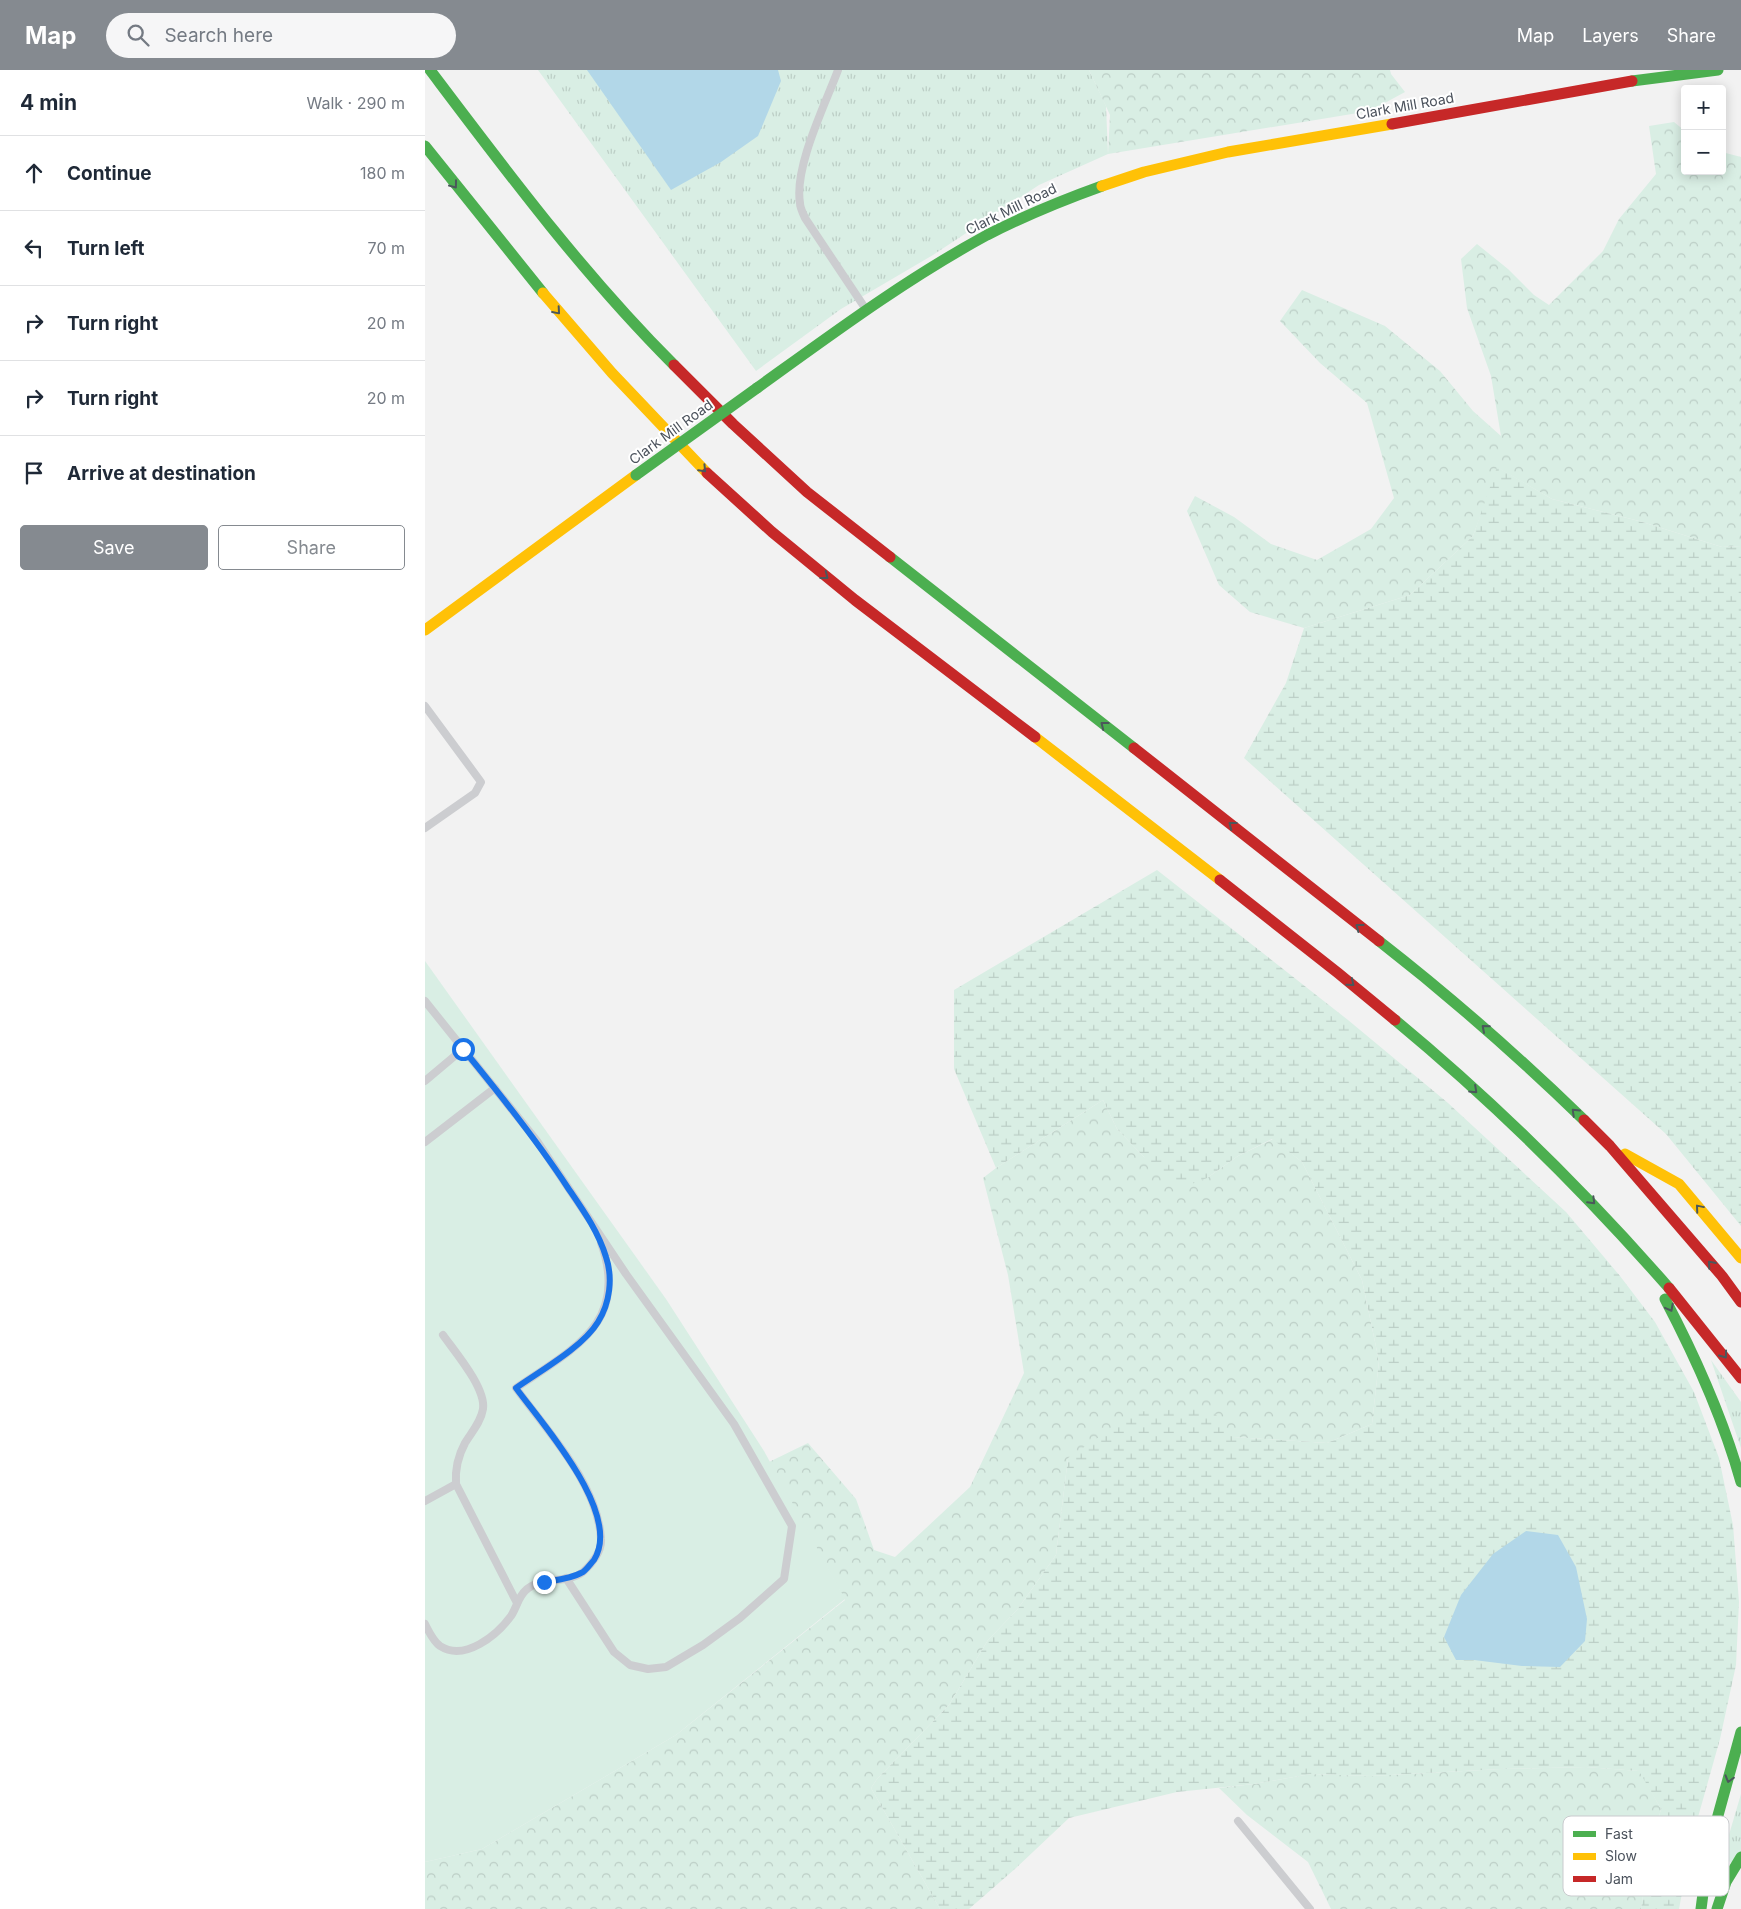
<!DOCTYPE html>
<html lang="en">
<head>
<meta charset="utf-8">
<style>
	body { margin:0; font-family:Inter,sans-serif; background:#f6f6f7; color:#1f2937 }
	.controls { position:absolute; right:15px; top:15px; display:grid; overflow:hidden; border-radius:5px; box-shadow:0 2px 12px #0003 }
	.controls button { width:45px; height:45px; display:grid; place-items:center; padding:0; border:0; border-bottom:1px solid #e0e1e3; background:#fff; color:#1f2937; font:25px sans-serif }
	.stop { position:absolute; width:15px; height:15px; margin:-11px; border:4px solid #1a73e8; border-radius:50%; background:#fff }
	.stop.end { background:#1a73e8; border-color:#fff; box-shadow:0 1px 5px #0008 }
	.list { margin:0; padding:0; list-style:none }
	h2 { display:flex; justify-content:space-between; align-items:center; height:65px; margin:0; padding:0 20px; font-size:21px }
	h2 small { font-size:16px; font-weight:400; color:#747a83 }
	.list li { display:grid; grid-template-columns:32px 1fr auto; gap:15px; align-items:center; box-sizing:border-box; height:75px; padding:0 20px; border-top:1px solid #e0e1e3 }
	.list b { display:block; font-size:19px; white-space:nowrap }
	.list em { font-size:16px; font-style:normal; color:#747a83 }
	.actions { display:flex; gap:10px; padding:15px 20px }
	.actions a { flex:1; padding:11px 0; border:1px solid #858a90; border-radius:5px; text-align:center; font-size:18px; color:#858a90 }
	.actions .main { background:#858a90; color:#fff }
	.icon { flex:none; width:28px; height:28px; fill:none; stroke:currentColor; stroke-width:2; stroke-linecap:round; stroke-linejoin:round }
	.map { position:relative; flex:none; width:1316px; height:1839px; overflow:hidden }
	header { display:flex; align-items:center; gap:30px; box-sizing:border-box; height:70px; padding:0 25px; background:#858a90; color:#fff }
	header strong { font-size:24px }
	nav { display:flex; gap:28px; margin-inline-start:auto; font-size:18px }
	.search { width:350px; height:45px; background:#f6f6f7; display:flex; align-items:center; gap:12px; box-sizing:border-box; padding:0 18px; border-radius:28px; color:#747a83; font-size:19px }
	main { display:flex }
	aside { flex:1; background:#fff }
	.map>svg:first-child { display:block }
</style>
</head>
<body>
<header>
<strong>Map</strong>
<div class="search"><svg class="icon" aria-label="search" viewBox="0 0 24 24"><circle cx="10" cy="10" r="6"/><path d="M15 15l6 6"/></svg>Search here</div>
<nav><a>Map</a><a>Layers</a><a>Share</a></nav>
</header>
<main>
<aside>
<h2>4 min<small>Walk · 290 m</small></h2>
<ul class="list">
<li><svg class="icon" aria-label="ahead" viewBox="0 0 24 24"><path d="M12 20V5M6 11l6-6 6 6"/></svg><div><b>Continue</b></div><em>180 m</em></li>
<li><svg class="icon" aria-label="left" viewBox="0 0 24 24"><path d="M17 20v-9H6M10 6l-5 5 5 5"/></svg><div><b>Turn left</b></div><em>70 m</em></li>
<li><svg class="icon" aria-label="right" viewBox="0 0 24 24"><path d="M7 20v-9h11M14 6l5 5-5 5"/></svg><div><b>Turn right</b></div><em>20 m</em></li>
<li><svg class="icon" aria-label="right" viewBox="0 0 24 24"><path d="M7 20v-9h11M14 6l5 5-5 5"/></svg><div><b>Turn right</b></div><em>20 m</em></li>
<li><svg class="icon" aria-label="arrive" viewBox="0 0 24 24"><path d="M6 21V4h12l-3 4 3 4H6"/></svg><div><b>Arrive at destination</b></div></li>
</ul>
<div class="actions"><a class="main">Save</a><a>Share</a></div>
</aside>
<div class="map">
<svg width="1316" height="1839" viewBox="0 0 1316 1839">
	<defs>
		<pattern id="grass-tufts" width="24" height="20" patternUnits="userSpaceOnUse" patternTransform="scale(1.25)"><rect width="24" height="20" fill="#d9eee4"/><path d="M3 7l-1-3M5 7V3M7 7l1-3M15 17l-1-3M17 17v-4M19 17l1-3" fill="none" stroke="#bccec6"/></pattern>
		<pattern id="forest-crowns" width="20" height="18" patternUnits="userSpaceOnUse" patternTransform="scale(1.25)"><rect width="20" height="18" fill="#d9eee4"/><path d="M2 6a3 3 0 1 1 6 0M12 15a3 3 0 1 1 6 0" fill="none" stroke="#bccec6"/></pattern>
		<pattern id="wetland-marsh" width="20" height="14" patternUnits="userSpaceOnUse" patternTransform="scale(1.25)"><rect width="20" height="14" fill="#d9eee4"/><path d="M1 5h8M5 5V1M11 12h8M15 12V8" fill="none" stroke="#bccec6"/></pattern>
	</defs>
	<rect width="100%" height="100%" fill="#f2f2f2"/>
	<!-- grass -->
	<g fill="url(#grass-tufts)">
		<path d="M113,0H664L681,36L683,84L614,115L508,185L416,239L331,301Z"/>
		<path d="M1286,1290L1316,1332V1378Z"/>
		<path d="M1316,1724V1782L1306,1793L1298,1785Z"/>
	</g>
	<!-- forest -->
	<g fill="url(#forest-crowns)">
		<path d="M664,0H965L966,4L980,22L945,41L683,84L685,45Z"/>
		<path d="M1249,52L1260,61V101H1297V82L1316,87V476L1297,477L1214,451L1127,429L1073,398L1048,466L985,525L879,558L825,542L794,515L762,441L770,426L809,447L846,474L892,490L946,459L969,428L942,333L895,293L855,251L877,220L960,256L1015,301L1048,341L1076,366L1066,306L1042,238L1036,189L1052,174L1083,199L1109,225L1124,235L1178,181L1194,149L1231,104L1224,56Z"/>
		<path d="M678,1030L692,1059L719,1087L782,1108L813,1086L848,1069L877,1092L937,1210L954,1291L947,1354L902,1373L808,1367L643,1388L631,1485L592,1540L563,1570L524,1635L452,1709L446,1718L515,1839H0V1792L57,1779L251,1665L420,1530L344,1392L383,1373L431,1429L449,1480L470,1487L545,1417L599,1303L583,1205L558,1108L571,1098Z"/>
		<path d="M1161,1697L1215,1701L1236,1739L1224,1786L1216,1839H906L883,1792L822,1745L794,1718L829,1714L886,1704L946,1706L1076,1699Z"/>
	</g>
	<!-- wetland -->
	<g fill="url(#wetland-marsh)">
		<path d="M1072,397L1127,429L1214,451L1297,477L1316,476V1156L1241,1064L819,688L861,613L879,558L985,525L1048,466Z"/>
		<path d="M732,800L923,950L1023,1033L1141,1142L1195,1206L1230,1252L1269,1322L1294,1388L1308,1455L1314,1532L1311,1595L1295,1669L1268,1765L1254,1839H1216L1224,1786L1236,1739L1214,1701L1161,1697L1076,1699L946,1706L886,1704L829,1714L752,1722L644,1748L591,1798L544,1839H515L446,1718L452,1709L524,1635L563,1570L592,1540L631,1485L643,1388L711,1342L785,1337L808,1367L902,1373L947,1354L954,1291L937,1210L877,1092L847,1069L813,1086L782,1108L756,1118L719,1087L692,1059L678,1030L571,1098L529,999V920Z"/>
	</g>
	<!-- garden -->
	<path fill="#d9eee4" d="M0,891L241,1229L339,1381L420,1529L251,1665L57,1779L0,1792Z"/>
	<!-- water -->
	<g fill="#b2d7e8">
		<path d="M162,0H353L356,11L333,66L296,92L246,120Z"/>
		<path d="M1101,1461L1133,1465L1151,1497L1162,1549L1160,1571L1135,1597L1097,1596L1049,1590H1031L1019,1567L1036,1525L1068,1484Z"/>
	</g>
	<g fill="none" stroke-linecap="round" stroke-linejoin="round">
		<!-- lane -->
		<g stroke="#cccdd0" stroke-width="8">
			<path d="M413,0C400,35 369,97 375,133C375,138 378,143 380,148L440,238"/>
			<path d="M0,636L56,712L50,723L0,758"/>
			<path d="M0,931L112,1071L201,1204L309,1354L367,1456L359,1509L315,1548L278,1575L241,1597L223,1599L205,1595L189,1582L141,1508"/>
			<path d="M0,1011L38,979"/>
			<path d="M0,1072L70,1018"/>
			<path d="M18,1265C30,1282 61,1318 58,1339C56,1352 46,1363 40,1373C33,1386 30,1400 31,1414"/>
			<path d="M0,1431L31,1414L92,1533"/>
			<path d="M0,1554C4,1562 8,1571 15,1576C40,1592 72,1565 86,1546C92,1537 93,1527 101,1520C116,1506 143,1514 158,1502C167,1494 177,1481 176,1469C173,1414 122,1361 91,1318C148,1279 205,1253 176,1173"/>
			<path d="M813,1751L885,1839"/>
		</g>
		<!-- fast -->
		<g stroke="#4caf50" stroke-width="11">
			<path d="M5,0C82,102 158,204 249,295"/>
			<path d="M1207,11L1293,0"/>
			<path d="M0,76L118,223"/>
			<path d="M332,318C407,264 481,209 562,165C599,146 638,130 677,116"/>
			<path d="M465,487L709,678"/>
			<path d="M954,871C1026,927 1094,987 1159,1050"/>
			<path d="M970,950C1069,1032 1160,1122 1244,1218"/>
			<path d="M1240,1229C1271,1288 1298,1348 1316,1412"/>
			<path d="M1276,1839L1284,1778L1316,1662"/>
			<path d="M1292,1839L1301,1812L1316,1787"/>
		</g>
		<!-- slow -->
		<g stroke="#ffc107" stroke-width="11">
			<path d="M677,116L719,102L803,82L967,54"/>
			<path d="M118,223L187,303L282,403"/>
			<path d="M0,560L211,405"/>
			<path d="M610,667L795,810"/>
			<path d="M1200,1084L1254,1114L1316,1188"/>
		</g>
		<!-- jam -->
		<g stroke="#c62828" stroke-width="11">
			<path d="M967,54L1207,11"/>
			<path d="M249,295L308,354L382,422L465,487"/>
			<path d="M282,403L347,462L430,530L610,667"/>
			<path d="M709,678L954,871"/>
			<path d="M795,810L913,903L970,950"/>
			<path d="M1159,1050L1185,1076L1297,1206L1316,1232"/>
			<path d="M1244,1218L1316,1308"/>
		</g>
		<!-- fast-bridge -->
		<path stroke="#4caf50" stroke-width="11" d="M211,405L332,318"/>
	</g>
	<!-- one-way arrows -->
	<defs><path id="oneway-chevron" d="M-2-3.5L2.5 0L-2 3.5" fill="none" stroke-width="1.6" stroke-linecap="round" stroke-linejoin="round" transform="scale(1.25)"/></defs>
	<g stroke="#4b575b">
		<use href="#oneway-chevron" transform="translate(29 115) rotate(53)"/>
		<use href="#oneway-chevron" transform="translate(132 241) rotate(49)"/>
		<use href="#oneway-chevron" transform="translate(278 399) rotate(46)"/>
		<use href="#oneway-chevron" transform="translate(400 506) rotate(38)"/>
		<use href="#oneway-chevron" transform="translate(679 655) rotate(-142)"/>
		<use href="#oneway-chevron" transform="translate(807 755) rotate(-142)"/>
		<use href="#oneway-chevron" transform="translate(934 857) rotate(-143)"/>
		<use href="#oneway-chevron" transform="translate(926 913) rotate(39)"/>
		<use href="#oneway-chevron" transform="translate(1060 958) rotate(-139)"/>
		<use href="#oneway-chevron" transform="translate(1049 1020) rotate(43)"/>
		<use href="#oneway-chevron" transform="translate(1150 1042) rotate(-136)"/>
		<use href="#oneway-chevron" transform="translate(1167 1131) rotate(45)"/>
		<use href="#oneway-chevron" transform="translate(1274 1138) rotate(-130)"/>
		<use href="#oneway-chevron" transform="translate(1286 1194) rotate(-131)"/>
		<use href="#oneway-chevron" transform="translate(1245 1238) rotate(62)"/>
		<use href="#oneway-chevron" transform="translate(1299 1285) rotate(54)"/>
		<use href="#oneway-chevron" transform="translate(1304 1709) rotate(106)"/>
	</g>
	<g fill="none" stroke-linecap="round" stroke-linejoin="round">
		<!-- route -->
		<path stroke="#1a73e8" stroke-width="6" d="M38,979C75,1024 111,1069 143,1118C158,1140 173,1161 181,1187C188,1208 185,1233 173,1252C158,1277 115,1301 91,1318C118,1355 198,1444 169,1490C165,1494 161,1501 156,1503C145,1509 131,1510 119,1512"/>
	</g>
	<g text-anchor="middle" stroke-width="4" stroke-linejoin="round" paint-order="stroke">
		<!-- street labels -->
		<g font-size="14" fill="#4b525c" stroke="#fff">
			<text transform="translate(980 36) rotate(-10)" y="5">Clark Mill Road</text>
			<text transform="translate(586 139) rotate(-26)" y="5">Clark Mill Road</text>
			<text transform="translate(246 362) rotate(-36)" y="5">Clark Mill Road</text>
		</g>
	</g>
	<!-- legend -->
	<rect x="1138" y="1746" width="166" height="80" rx="8" fill="#fff" stroke="#c9cbce" stroke-width="1"/>
	<rect x="1148" y="1761" width="23" height="6" fill="#4caf50"/>
	<rect x="1148" y="1783" width="23" height="7" fill="#ffc107"/>
	<rect x="1148" y="1806" width="23" height="6" fill="#c62828"/>
	<g font-size="14" fill="#4b525c">
		<text x="1180" y="1769">Fast</text>
		<text x="1180" y="1791">Slow</text>
		<text x="1180" y="1814">Jam</text>
	</g>
</svg>
<div class="controls">
<button>+</button>
<button>−</button>
</div>
<div class="stop" style="left:38px;top:979px"></div>
<div class="stop end" style="left:119px;top:1512px"></div>
</div>
</main>
</body>
</html>
